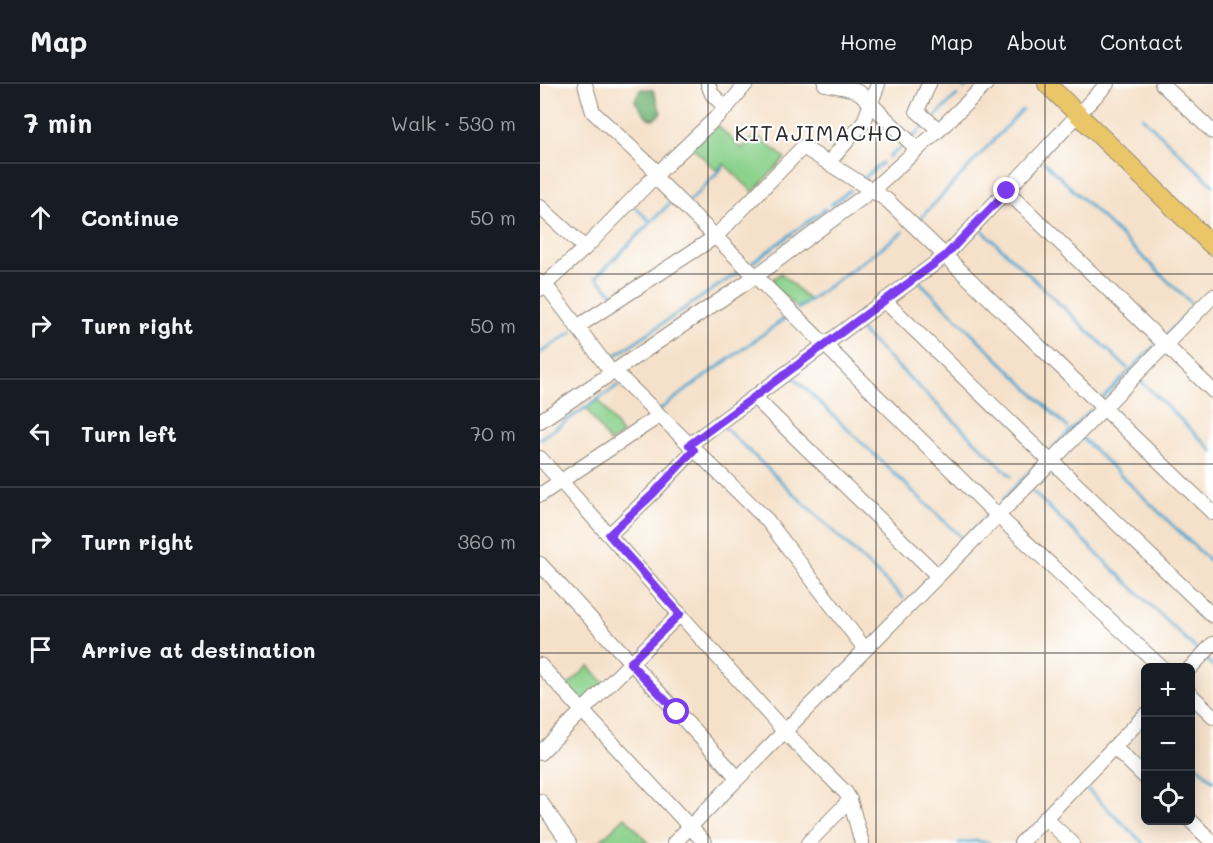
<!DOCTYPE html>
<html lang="en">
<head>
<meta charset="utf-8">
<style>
	body { margin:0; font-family:Mali,sans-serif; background:#242831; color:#f1f3f6 }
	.controls { position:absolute; right:18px; bottom:18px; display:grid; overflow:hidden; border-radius:9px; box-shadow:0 3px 15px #0003 }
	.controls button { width:54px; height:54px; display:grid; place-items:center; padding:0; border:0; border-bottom:2px solid #363941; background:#171b24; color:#f1f3f6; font:30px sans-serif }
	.stop { position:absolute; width:18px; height:18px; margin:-14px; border:4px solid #7c3aed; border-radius:50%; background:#fff }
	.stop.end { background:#7c3aed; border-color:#fff; box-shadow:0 2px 6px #0008 }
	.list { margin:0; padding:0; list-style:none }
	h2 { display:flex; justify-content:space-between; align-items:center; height:78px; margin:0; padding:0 24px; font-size:26px }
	h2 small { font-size:20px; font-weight:400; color:#9ea1a6 }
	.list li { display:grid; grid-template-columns:39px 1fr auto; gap:18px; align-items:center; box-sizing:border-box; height:108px; padding:0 24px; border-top:2px solid #363941 }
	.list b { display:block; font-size:22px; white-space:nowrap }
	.list em { font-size:20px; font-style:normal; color:#9ea1a6 }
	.icon { flex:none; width:33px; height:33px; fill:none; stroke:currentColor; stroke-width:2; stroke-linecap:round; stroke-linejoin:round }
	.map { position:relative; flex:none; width:673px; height:759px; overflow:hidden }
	header { display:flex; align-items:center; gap:36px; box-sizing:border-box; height:84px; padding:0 30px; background:#171b24; border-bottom:2px solid #363941 }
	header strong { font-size:28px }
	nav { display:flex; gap:33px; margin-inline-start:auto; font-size:21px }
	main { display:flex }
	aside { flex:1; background:#171b24 }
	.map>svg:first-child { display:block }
</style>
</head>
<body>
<header>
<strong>Map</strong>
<nav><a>Home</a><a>Map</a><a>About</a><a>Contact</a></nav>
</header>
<main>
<aside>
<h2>7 min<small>Walk · 530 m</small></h2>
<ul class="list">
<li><svg class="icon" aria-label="ahead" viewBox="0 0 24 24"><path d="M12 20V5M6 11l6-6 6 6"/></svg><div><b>Continue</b></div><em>50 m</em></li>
<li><svg class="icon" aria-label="right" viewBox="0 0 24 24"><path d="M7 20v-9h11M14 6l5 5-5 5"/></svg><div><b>Turn right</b></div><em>50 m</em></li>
<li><svg class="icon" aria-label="left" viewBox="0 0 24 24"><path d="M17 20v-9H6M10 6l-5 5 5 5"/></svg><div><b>Turn left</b></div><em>70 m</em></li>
<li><svg class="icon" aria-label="right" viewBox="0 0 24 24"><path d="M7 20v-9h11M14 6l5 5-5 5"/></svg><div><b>Turn right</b></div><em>360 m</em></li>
<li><svg class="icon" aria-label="arrive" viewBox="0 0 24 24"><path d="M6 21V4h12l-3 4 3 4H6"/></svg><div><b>Arrive at destination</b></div></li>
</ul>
</aside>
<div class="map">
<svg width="673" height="759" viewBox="0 0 673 759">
	<rect width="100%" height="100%" fill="#fff"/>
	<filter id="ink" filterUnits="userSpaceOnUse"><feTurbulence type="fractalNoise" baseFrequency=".0167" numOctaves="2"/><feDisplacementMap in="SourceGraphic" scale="12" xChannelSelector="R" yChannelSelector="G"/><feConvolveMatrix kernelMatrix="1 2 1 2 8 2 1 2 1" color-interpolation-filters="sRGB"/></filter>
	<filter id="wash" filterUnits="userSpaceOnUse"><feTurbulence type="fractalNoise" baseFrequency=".008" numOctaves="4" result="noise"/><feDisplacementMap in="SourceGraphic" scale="24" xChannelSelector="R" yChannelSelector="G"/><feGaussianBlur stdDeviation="1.35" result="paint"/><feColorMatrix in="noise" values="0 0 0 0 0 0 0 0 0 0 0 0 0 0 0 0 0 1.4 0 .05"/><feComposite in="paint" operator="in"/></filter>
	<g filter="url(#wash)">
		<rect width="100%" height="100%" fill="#f5e1c9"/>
		<!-- green -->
		<g fill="#8cd28d" stroke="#5c7e5c" stroke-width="1.5">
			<path d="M177,41L202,65L216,51L245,74L213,108L184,80L177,87L152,63Z"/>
			<path d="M241,189L269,216L257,224L232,200L233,195Z"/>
			<path d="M59,316L82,350L70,359L46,324Z"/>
			<path d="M49,582L64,599L44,619L25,604Z"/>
			<path d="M85,733L109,759H64L61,756Z"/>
		</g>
		<!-- forest -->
		<path fill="#71b478" stroke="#4e7052" stroke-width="1.5" d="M102,5L113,6L121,29C107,45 104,25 96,19L95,16L100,6Z"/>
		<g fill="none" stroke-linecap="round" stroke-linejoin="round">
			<!-- stream -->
			<g stroke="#53a6ce" stroke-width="3">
				<path d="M424,5L429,0"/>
				<path d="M602,33L673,101"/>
				<path d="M394,34L417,11"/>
				<path d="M373,53L384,42"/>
				<path d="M349,73L366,59"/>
				<path d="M504,78L654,222"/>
				<path d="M323,95L342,79"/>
				<path d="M149,118L183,83"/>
				<path d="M291,121L310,106"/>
				<path d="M95,123L111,138"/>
				<path d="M377,138L482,26"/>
				<path d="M442,146L587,284"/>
				<path d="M213,178L285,125"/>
				<path d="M380,198L527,343"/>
				<path d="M71,213L74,211L56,193L132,117"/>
				<path d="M258,225L363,148"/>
				<path d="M317,243L471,392"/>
				<path d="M626,251L651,225"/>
				<path d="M0,269L33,247"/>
				<path d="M73,273L200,187"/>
				<path d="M252,292L424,456L447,432"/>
				<path d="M601,297L673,367"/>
				<path d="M563,314L614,262"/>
				<path d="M119,326L248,232"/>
				<path d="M183,342L363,514"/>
				<path d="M542,354L673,480"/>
				<path d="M0,355L77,302H80"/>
				<path d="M511,366L551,326"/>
				<path d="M492,407L657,566"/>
				<path d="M462,416L499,378"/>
				<path d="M665,574L673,582"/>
				<path d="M650,675L673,697"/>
				<path d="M544,702L603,759"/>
				<path d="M419,759L436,757L449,759"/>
			</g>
		</g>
	</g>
	<g filter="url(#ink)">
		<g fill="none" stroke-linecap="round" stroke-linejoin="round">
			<!-- minor casing -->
			<g stroke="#90867a" stroke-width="16">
				<g id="minor">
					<path d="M45,0L53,28L113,84L119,97L458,432L622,584"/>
					<path d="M168,0L172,10L186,24"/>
					<path d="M285,0L311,5L320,9L377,65"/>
					<path d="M389,0L377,27L399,46"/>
					<path d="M622,0L673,48"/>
					<path d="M288,79L324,38L338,0"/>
					<path d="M467,107L673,307"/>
					<path d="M0,123L45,164"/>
					<path d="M0,198L11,208L72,289"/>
					<path d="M0,205L45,164L117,90L186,24L206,0"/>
					<path d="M345,217L511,378"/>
					<path d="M37,243L175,153L263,63L347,116L673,429"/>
					<path d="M74,287L227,436L325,565"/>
					<path d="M214,313L398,492"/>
					<path d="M0,337L216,192L331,107L399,46L446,0"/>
					<path d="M149,361L405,172L567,0"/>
					<path d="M0,374L244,647L306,709L310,716L322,759"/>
					<path d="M512,377L673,532"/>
					<path d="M0,411L119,332"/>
					<path d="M69,451L113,409L154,366"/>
					<path d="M0,480L198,694"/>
					<path d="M0,581L165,759"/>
					<path d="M650,584L673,560"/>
					<path d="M650,610L673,632"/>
					<path d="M574,663L606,694"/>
					<path d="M0,669L140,530"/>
					<path d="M0,717L29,759"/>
					<path d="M505,734L532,759"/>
					<path d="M650,736L673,759"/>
					<path d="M134,759L496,393L673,212"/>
					<path d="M268,759L310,716"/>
					<path d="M481,759L606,630"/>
				</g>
			</g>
			<!-- major casing -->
			<g stroke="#90867a" stroke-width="20">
				<path id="major" d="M507,0L673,162"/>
			</g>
			<!-- minor -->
			<use href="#minor" stroke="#fff" stroke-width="14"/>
			<!-- major -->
			<use href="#major" stroke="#ebc669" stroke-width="18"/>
		</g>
	</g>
	<g fill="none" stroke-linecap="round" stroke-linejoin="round" filter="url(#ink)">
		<!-- route -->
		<path stroke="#7c3aed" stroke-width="8" d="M137,628L90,579L140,530L69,451L113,410L154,366L149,361L405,172L467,107"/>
	</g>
	<!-- grid -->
	<path fill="none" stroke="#2b2b2b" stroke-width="1.5" stroke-opacity="0.55" d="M168,0V759M336,0V759M505,0V759M0,190H673M0,380H673M0,569H673"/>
	<g text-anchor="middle" stroke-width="4.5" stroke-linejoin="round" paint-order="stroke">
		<!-- quarter labels -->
		<g font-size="22" letter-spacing="1.5" fill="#2b2b2b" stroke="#fff">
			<text x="279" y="57">KITAJIMACHO</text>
		</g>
	</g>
</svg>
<div class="controls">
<button>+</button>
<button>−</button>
<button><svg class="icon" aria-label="locate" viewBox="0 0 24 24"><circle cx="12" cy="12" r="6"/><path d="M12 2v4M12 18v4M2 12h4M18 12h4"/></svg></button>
</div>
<div class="stop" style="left:137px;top:628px"></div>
<div class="stop end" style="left:467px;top:107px"></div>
</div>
</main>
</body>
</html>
